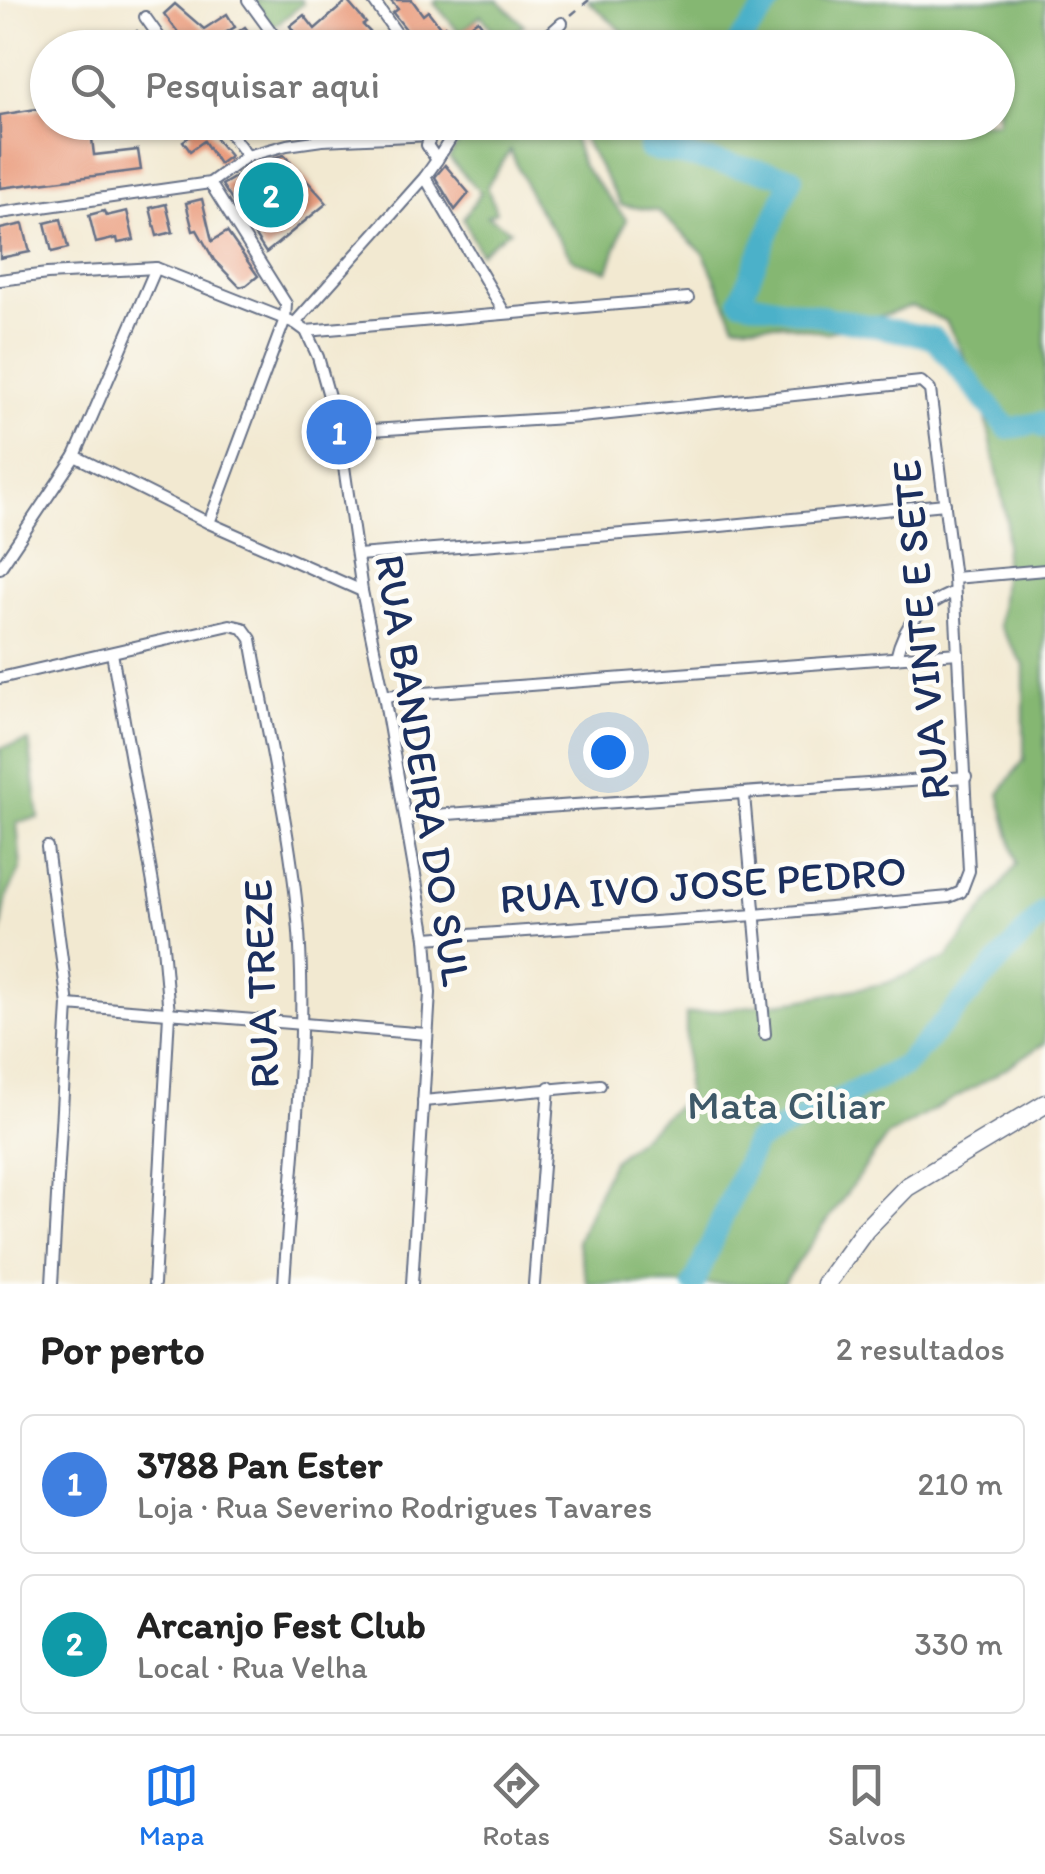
<!DOCTYPE html>
<html lang="pt">
<head>
<meta charset="utf-8">
<style>
	body { margin:0; font-family:Itim,sans-serif; background:#f6f6f6; color:#222 }
	.you { position:absolute; left:608px; top:752px; width:35px; height:35px; margin:-25px; border:8px solid #fff; border-radius:50%; background:#1a73e8; box-shadow:0 0 0 15px #1a73e833 }
	.badge { display:grid; place-items:center; width:65px; height:65px; border-radius:50%; background:#1a73e8; color:#fff; font-size:32px; font-weight:700 }
	.pin { position:absolute; translate:-50% -50%; border:5px solid #fff; box-shadow:0 2px 10px #0006 }
	.list { margin:0; padding:0; list-style:none }
	h2 { display:flex; justify-content:space-between; align-items:center; height:130px; margin:0; padding:0 40px; font-size:42px }
	h2 small { font-size:32px; font-weight:400; color:#767676 }
	.list li { display:grid; grid-template-columns:65px 1fr auto; gap:30px; align-items:center; box-sizing:border-box; height:140px; margin:0 20px 20px; padding:0 20px; border:2px solid #e0e0e0; border-radius:15px }
	.list b { display:block; font-size:38px; white-space:nowrap }
	.list p { margin:0; font-size:32px; white-space:nowrap; color:#767676 }
	.list em { font-size:32px; font-style:normal; color:#767676 }
	.icon { flex:none; width:55px; height:55px; fill:none; stroke:currentColor; stroke-width:2; stroke-linecap:round; stroke-linejoin:round }
	.map { position:relative; flex:none; width:1045px; height:1284px; overflow:hidden }
	.search { position:absolute; background:#fff; box-shadow:0 2px 8px #0004; left:30px; right:30px; top:30px; height:110px; display:flex; align-items:center; gap:25px; box-sizing:border-box; padding:0 35px; border-radius:55px; color:#767676; font-size:38px }
	.sheet { height:450px; background:#fff }
	nav { display:flex; justify-content:space-around; align-items:center; box-sizing:border-box; height:140px; border-top:2px solid #e0e0e0; background:#fff; font-size:28px; color:#767676 }
	nav a { display:grid; justify-items:center; gap:5px }
	nav .on { color:#1a73e8 }
	.map>svg:first-child { display:block }
</style>
</head>
<body>
<div class="map">
<svg width="1045" height="1284" viewBox="0 0 1045 1284">
	<rect width="100%" height="100%" fill="#fdfcf7"/>
	<filter id="ink" filterUnits="userSpaceOnUse"><feTurbulence type="fractalNoise" baseFrequency=".01" numOctaves="2"/><feDisplacementMap in="SourceGraphic" scale="20" xChannelSelector="R" yChannelSelector="G"/><feConvolveMatrix kernelMatrix="1 2 1 2 8 2 1 2 1" color-interpolation-filters="sRGB"/></filter>
	<filter id="wash" filterUnits="userSpaceOnUse"><feTurbulence type="fractalNoise" baseFrequency=".0048" numOctaves="4" result="noise"/><feDisplacementMap in="SourceGraphic" scale="40" xChannelSelector="R" yChannelSelector="G"/><feGaussianBlur stdDeviation="2.25" result="paint"/><feColorMatrix in="noise" values="0 0 0 0 0 0 0 0 0 0 0 0 0 0 0 0 0 1.4 0 .05"/><feComposite in="paint" operator="in"/></filter>
	<g filter="url(#wash)">
		<rect width="100%" height="100%" fill="#f2e9d1"/>
		<!-- forest -->
		<g fill="#85b772" stroke="#507368" stroke-width="2.5">
			<path d="M254,0H301L303,4L273,27Z"/>
			<path d="M438,0H498L524,25L501,41L481,15L460,33L434,3Z"/>
			<path d="M587,0H1045V1043L992,1077L887,1136L783,1284H588L577,1241L612,1161L686,1098V1014L799,1000L887,983L947,958L1017,864L999,794L1024,759V665L999,626L1007,522L980,388L946,321L912,306L826,333L784,324H735L704,254L658,211L621,205L578,129L584,122H998V48L640,47Z"/>
			<path d="M470,123H574L570,127L582,165L626,219L608,271L574,261L534,203L510,150L487,186L496,212L487,216L510,230L480,253L463,218L481,193L449,158Z"/>
			<path d="M29,741L39,818L17,822L21,868L7,896L0,938V748Z"/>
		</g>
		<g fill="none" stroke-linecap="round" stroke-linejoin="round">
			<!-- river -->
			<g stroke="#4bb1c9" stroke-width="22">
				<path d="M734,48L773,0"/>
				<path d="M660,122L649,149L792,177L740,300L934,338L1008,429L1042,422L1045,428"/>
				<path d="M694,1284L755,1142L904,1066L1045,911"/>
			</g>
		</g>
		<g id="blocks">
			<!-- building -->
			<g fill="#e99777">
				<path d="M390,0H412L423,15L428,11L442,29L445,26L453,37L478,20L490,36L474,48H421L393,13L398,9Z"/>
				<path d="M347,1L366,23L363,25L370,32L353,48H305L290,26L304,15L315,29Z"/>
				<path d="M175,4L204,29L227,14L235,27L200,48H190L164,14Z"/>
				<path d="M245,27L261,48H241L232,36Z"/>
				<path d="M137,31L147,40L139,48H133L126,41Z"/>
				<path d="M48,107V122H90L94,155L138,150L141,170L0,188V115Z"/>
				<path d="M183,122H202L230,156L219,164L204,141L190,151L183,141L192,135Z"/>
				<path d="M284,155L327,203L266,253L222,185L263,161Z"/>
				<path d="M445,165L469,193L455,210L435,177Z"/>
				<path d="M202,199L212,241L227,232L258,276L247,285L240,287L214,260L197,230L193,231L186,203Z"/>
				<path d="M166,204L173,232L157,236L150,208Z"/>
				<path d="M104,211L106,216L127,211L134,240L118,243L117,238L96,243L89,215Z"/>
				<path d="M61,219L68,248L52,252L45,223Z"/>
				<path d="M23,224L30,252L0,258V229Z"/>
			</g>
		</g>
	</g>
	<g filter="url(#ink)">
		<use href="#blocks" fill-opacity="0" stroke="#667086" stroke-width="2.5"/>
		<g fill="none" stroke-linecap="round" stroke-linejoin="round">
			<!-- street casing -->
			<g stroke="#667086" stroke-width="14">
				<g id="street">
					<path d="M248,0L283,48"/>
					<path d="M373,0L407,48"/>
					<path d="M145,17L167,48"/>
					<path d="M534,48L562,23"/>
					<path d="M222,122L247,156"/>
					<path d="M338,122L350,138"/>
					<path d="M437,160L461,122"/>
					<path d="M425,177L504,312"/>
					<path d="M0,213L210,183L247,156L287,145L322,140L432,135"/>
					<path d="M0,280L47,274L156,268L295,323L306,331L318,357L339,432L362,591L384,696L426,938L430,993L412,1284"/>
					<path d="M295,323L425,177L437,160L427,145L438,122"/>
					<path d="M306,331L688,298"/>
					<path d="M339,432L581,417L921,382L930,390L954,578L969,871L961,892L949,897L755,915L426,938"/>
					<path d="M75,456L209,523L362,591"/>
					<path d="M209,523L285,319L286,304L210,183"/>
					<path d="M358,555L710,527L945,504"/>
					<path d="M0,568L75,456L156,268"/>
					<path d="M954,578L1045,570"/>
					<path d="M112,653L162,934L169,1014L154,1284"/>
					<path d="M896,658C904,622 922,606 954,592"/>
					<path d="M0,678L230,625L243,628L251,639C268,738 295,849 300,948C306,1059 291,1173 284,1284"/>
					<path d="M384,696L958,653"/>
					<path d="M744,795L765,1034"/>
					<path d="M406,817L966,777"/>
					<path d="M47,847L68,1005L52,1284"/>
					<path d="M68,1005L427,1034"/>
					<path d="M423,1101L600,1085"/>
					<path d="M534,1284L549,1087"/>
				</g>
			</g>
			<!-- primary casing -->
			<g stroke="#667086" stroke-width="21">
				<path id="primary" d="M826,1284L865,1230L907,1187L1045,1104"/>
			</g>
			<!-- path -->
			<path stroke="#667086" stroke-width="2.5" stroke-dasharray="8 8" stroke-linecap="butt" d="M571,15L589,0"/>
			<!-- street -->
			<use href="#street" stroke="#fff" stroke-width="10"/>
			<!-- primary -->
			<use href="#primary" stroke="#fff" stroke-width="18"/>
		</g>
	</g>
	<g text-anchor="middle" stroke-width="9" stroke-linejoin="round" paint-order="stroke">
		<!-- street labels -->
		<g font-size="42" fill="#1b2f5e" stroke="#fdfcf7">
			<text transform="translate(920 630) rotate(-95)" y="15">RUA VINTE E SETE</text>
			<text transform="translate(424 770) rotate(81)" y="15">RUA BANDEIRA DO SUL</text>
			<text transform="translate(703 884) rotate(-4)" y="15">RUA IVO JOSE PEDRO</text>
			<text transform="translate(260 984) rotate(-92)" y="15">RUA TREZE</text>
		</g>
		<!-- park labels -->
		<g font-size="42" fill="#3e5968" stroke="#fdfcf7">
			<text x="786" y="1119">Mata Ciliar</text>
		</g>
	</g>
</svg>
<div class="you"></div>
<div class="pin badge" style="left:339px;top:432px;background:#3f7fe0">1</div>
<div class="pin badge" style="left:271px;top:195px;background:#0f9aa8">2</div>
<div class="search"><svg class="icon" aria-label="search" viewBox="0 0 24 24"><circle cx="10" cy="10" r="6"/><path d="M15 15l6 6"/></svg>Pesquisar aqui</div>
</div>
<section class="sheet">
<h2>Por perto<small>2 resultados</small></h2>
<ul class="list">
<li><span class="badge" style="background:#3f7fe0">1</span><div><b>3788 Pan Ester</b><p>Loja · Rua Severino Rodrigues Tavares</p></div><em>210 m</em></li>
<li><span class="badge" style="background:#0f9aa8">2</span><div><b>Arcanjo Fest Club</b><p>Local · Rua Velha</p></div><em>330 m</em></li>
</ul>
</section>
<nav>
<a class="on"><svg class="icon" aria-label="map" viewBox="0 0 24 24"><path d="M3 6l6-2 6 2 6-2v14l-6 2-6-2-6 2zM9 4v14M15 6v14"/></svg>Mapa</a>
<a><svg class="icon" aria-label="directions" viewBox="0 0 24 24"><path d="M12 3l9 9-9 9-9-9zM9 14v-3h6M13 9l2 2-2 2"/></svg>Rotas</a>
<a><svg class="icon" aria-label="saved" viewBox="0 0 24 24"><path d="M7 4h10v16l-5-4-5 4z"/></svg>Salvos</a>
</nav>
</body>
</html>
